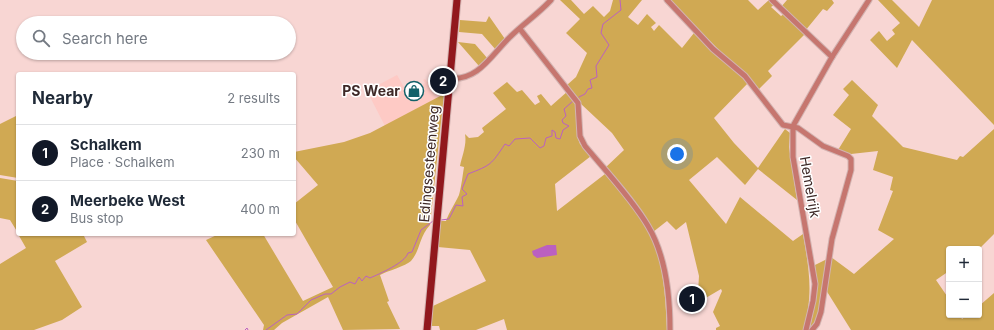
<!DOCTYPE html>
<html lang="en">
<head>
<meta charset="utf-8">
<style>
	body { margin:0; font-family:Inter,sans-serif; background:#f2f2f3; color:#1f2937 }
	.controls { position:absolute; right:12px; bottom:12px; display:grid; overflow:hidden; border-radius:4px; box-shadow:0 1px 3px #0004 }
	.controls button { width:36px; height:36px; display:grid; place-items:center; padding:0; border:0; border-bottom:1px solid #e0e1e3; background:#fff; color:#1f2937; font:20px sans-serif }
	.you { position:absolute; left:677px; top:154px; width:14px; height:14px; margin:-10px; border:3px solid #fff; border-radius:50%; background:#1a73e8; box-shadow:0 0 0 6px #1a73e833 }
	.badge { display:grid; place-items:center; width:26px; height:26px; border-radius:50%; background:#111827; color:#fff; font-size:13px; font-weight:700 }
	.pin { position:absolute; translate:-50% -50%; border:2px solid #fff; box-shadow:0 1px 4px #0006 }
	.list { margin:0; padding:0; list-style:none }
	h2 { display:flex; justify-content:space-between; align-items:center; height:52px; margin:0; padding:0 16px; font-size:17px }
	h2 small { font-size:13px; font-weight:400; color:#747a83 }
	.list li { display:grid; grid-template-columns:26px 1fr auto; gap:12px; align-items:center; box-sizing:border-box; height:56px; padding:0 16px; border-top:1px solid #e0e1e3 }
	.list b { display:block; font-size:15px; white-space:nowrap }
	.list p { margin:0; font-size:13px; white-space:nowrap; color:#747a83 }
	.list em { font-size:13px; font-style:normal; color:#747a83 }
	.icon { flex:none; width:22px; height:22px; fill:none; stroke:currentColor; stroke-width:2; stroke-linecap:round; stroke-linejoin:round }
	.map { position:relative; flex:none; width:994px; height:330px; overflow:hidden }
	.search { position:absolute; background:#fff; box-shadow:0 1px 3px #0004; left:16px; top:16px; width:280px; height:44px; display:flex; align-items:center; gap:10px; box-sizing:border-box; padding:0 14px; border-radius:22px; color:#747a83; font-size:15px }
	.panel { position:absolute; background:#fff; box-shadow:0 1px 3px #0004; left:16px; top:72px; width:280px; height:164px; border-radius:4px }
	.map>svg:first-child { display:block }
</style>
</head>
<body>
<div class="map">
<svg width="994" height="330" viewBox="0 0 994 330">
	<rect width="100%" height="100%" fill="#f8d6d3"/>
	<!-- built -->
	<path fill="#fecac5" d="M397,75L405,89L413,84L415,87L420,84L421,86L425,83L423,80L425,79L427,82H445L444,94L385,126L367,91Z"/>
	<!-- green -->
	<g fill="#d0a953">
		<path d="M560,0H571L584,14L593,6L604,17L610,11L613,0H642L628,17L638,25L647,14L656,23L651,27L654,31L659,25L682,48L694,33L748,83L714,118L734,143L758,168L785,129L790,133L789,147L797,200L758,169L745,185L717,157L689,180L726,224L740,197L793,241L803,234C809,269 814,295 803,330H716V328L720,326L713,312L722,291L721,289L704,299L698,292L699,276L686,222L676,230L667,221L653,232L605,168L624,150L612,133L580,103L567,85L576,77L587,53L566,33L580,19Z"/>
		<path d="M670,0H748L758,10L769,0L774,5L771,7L781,16L784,14L805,34L768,71L772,76L758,90Z"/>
		<path d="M787,0H832L834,3L827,11L823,9L805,31L781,7Z"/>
		<path d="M878,0H892L919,27L932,0H994V125L912,40L897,68L870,40L879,31L887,41L895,34L892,30L900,23Z"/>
		<path d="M489,16L505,39L496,50L482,34L459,32L460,20L486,22Z"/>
		<path d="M458,42L475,44L488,59L479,66Z"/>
		<path d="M852,80L878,105L872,116L903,147L957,160L960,156L963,157L994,129V234L979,249H949V271L936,280L949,299V315H960L962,319L967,315H979V306L994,293V330H851L826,290L831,257L854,274L894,239L878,230L893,191L890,190L893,177L873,170L878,151L851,154L838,150L851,129L833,115L849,95L843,89Z"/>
		<path d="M507,82L517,92L522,90L535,105L540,102L537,96L541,94L551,106L568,91L577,105V136L580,144L591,156L555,184L557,211L605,174C617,189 632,204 642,219C664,252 665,293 667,330H507L504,319L476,330H440L439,326H431L433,306L486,281L470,250L438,247L441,221H446C449,212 455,204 459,195C461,189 463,173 464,167L460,166C462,156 467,145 465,134L469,138L478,137L484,132L482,128L506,109L493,93Z"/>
		<path d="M444,94L430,225C419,237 420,251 411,261C406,266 387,271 380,275L389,301L387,302L400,329L343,330L328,297L282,323L274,330H263L264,325L206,240L219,234H263L303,301L333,287L294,219V204L318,185L294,157V152L344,142L370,133Z"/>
		<path d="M18,115V178L0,175V124Z"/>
		<path d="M0,178L18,181V233L10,220L0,218Z"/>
		<path d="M18,234H83L87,242L55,261L82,307L62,320L34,330H0V264L26,248Z"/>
		<path d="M827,259C825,275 822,319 810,328L817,293L815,265Z"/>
	</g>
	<!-- water -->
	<path fill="#bb60c0" d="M547,245H556L557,255L537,258L533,255L532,251Z"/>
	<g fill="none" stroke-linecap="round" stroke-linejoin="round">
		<!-- stream -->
		<g stroke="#bb60c0" stroke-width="1">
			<path d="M579,97L585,94L588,89L592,88L590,80L597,77L596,66L609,45L601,33L603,24L621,10L620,0"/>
			<path d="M441,220L449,219L456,205L463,206L462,197L467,194L462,189L468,174C491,165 491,165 505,144L509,146L515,139L530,138L540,148L544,146L546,138L552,136V130L555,132L556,138L560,139L563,130L569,126L563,123L562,120L566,116L564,109L573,101"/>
			<path d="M245,330L247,328L248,330"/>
			<path d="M266,330L287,315L297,314L311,300L325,294H331L340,287L350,282L355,284L359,277L362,281L366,276L370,278C379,274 405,263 408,253L412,252L421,230L433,221"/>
		</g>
		<!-- minor casing -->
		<g stroke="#d3b3b1" stroke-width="7">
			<g id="minor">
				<path d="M667,0L713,49L745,76L783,125L798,128L823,146L848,156L851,159V170L832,239L821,312L817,324L812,330"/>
				<path d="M772,0L832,57"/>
				<path d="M520,29L578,103L580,136L585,146C605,170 633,200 648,226C666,256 670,295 670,330"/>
				<path d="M449,78C478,82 492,54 510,37C523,24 538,14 551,0"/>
				<path d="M806,330L813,301L815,284L793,157V126L832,57L869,0"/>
			</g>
		</g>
		<!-- major casing -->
		<g stroke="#d3b3b1" stroke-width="9">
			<path id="major" d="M427,330L457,0"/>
		</g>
		<!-- minor -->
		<use href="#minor" stroke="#c6766f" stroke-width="5"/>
		<!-- major -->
		<use href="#major" stroke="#91181d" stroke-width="7"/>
	</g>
	<!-- icons -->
	<defs>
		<g id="shop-ring" transform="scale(1)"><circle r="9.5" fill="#fff" stroke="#126169" stroke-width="1.5"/><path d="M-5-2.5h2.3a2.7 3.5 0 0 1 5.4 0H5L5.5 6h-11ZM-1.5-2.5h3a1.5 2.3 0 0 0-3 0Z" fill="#126169"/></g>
	</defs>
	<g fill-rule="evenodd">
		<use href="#shop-ring" x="414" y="91"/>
	</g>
	<g text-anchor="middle" stroke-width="3" stroke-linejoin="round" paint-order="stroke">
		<!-- poi labels -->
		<g font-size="14" font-weight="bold" fill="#3e2927" stroke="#fff" text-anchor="end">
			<text x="400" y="96">PS Wear</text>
		</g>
		<!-- street labels -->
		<g font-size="14" fill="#3e2927" stroke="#fff">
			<text transform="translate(429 164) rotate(-85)" y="5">Edingsesteenweg</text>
			<text transform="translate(810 187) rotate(80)" y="5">Hemelrijk</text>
		</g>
	</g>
</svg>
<div class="controls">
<button>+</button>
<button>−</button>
</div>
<div class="you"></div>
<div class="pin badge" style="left:692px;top:299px">1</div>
<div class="pin badge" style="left:443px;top:81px">2</div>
<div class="search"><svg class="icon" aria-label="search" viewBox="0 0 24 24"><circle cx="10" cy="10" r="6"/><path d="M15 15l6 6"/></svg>Search here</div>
<section class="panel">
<h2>Nearby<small>2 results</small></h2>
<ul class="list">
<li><span class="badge">1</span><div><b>Schalkem</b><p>Place · Schalkem</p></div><em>230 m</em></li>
<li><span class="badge">2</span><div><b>Meerbeke West</b><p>Bus stop</p></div><em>400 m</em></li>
</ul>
</section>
</div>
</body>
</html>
